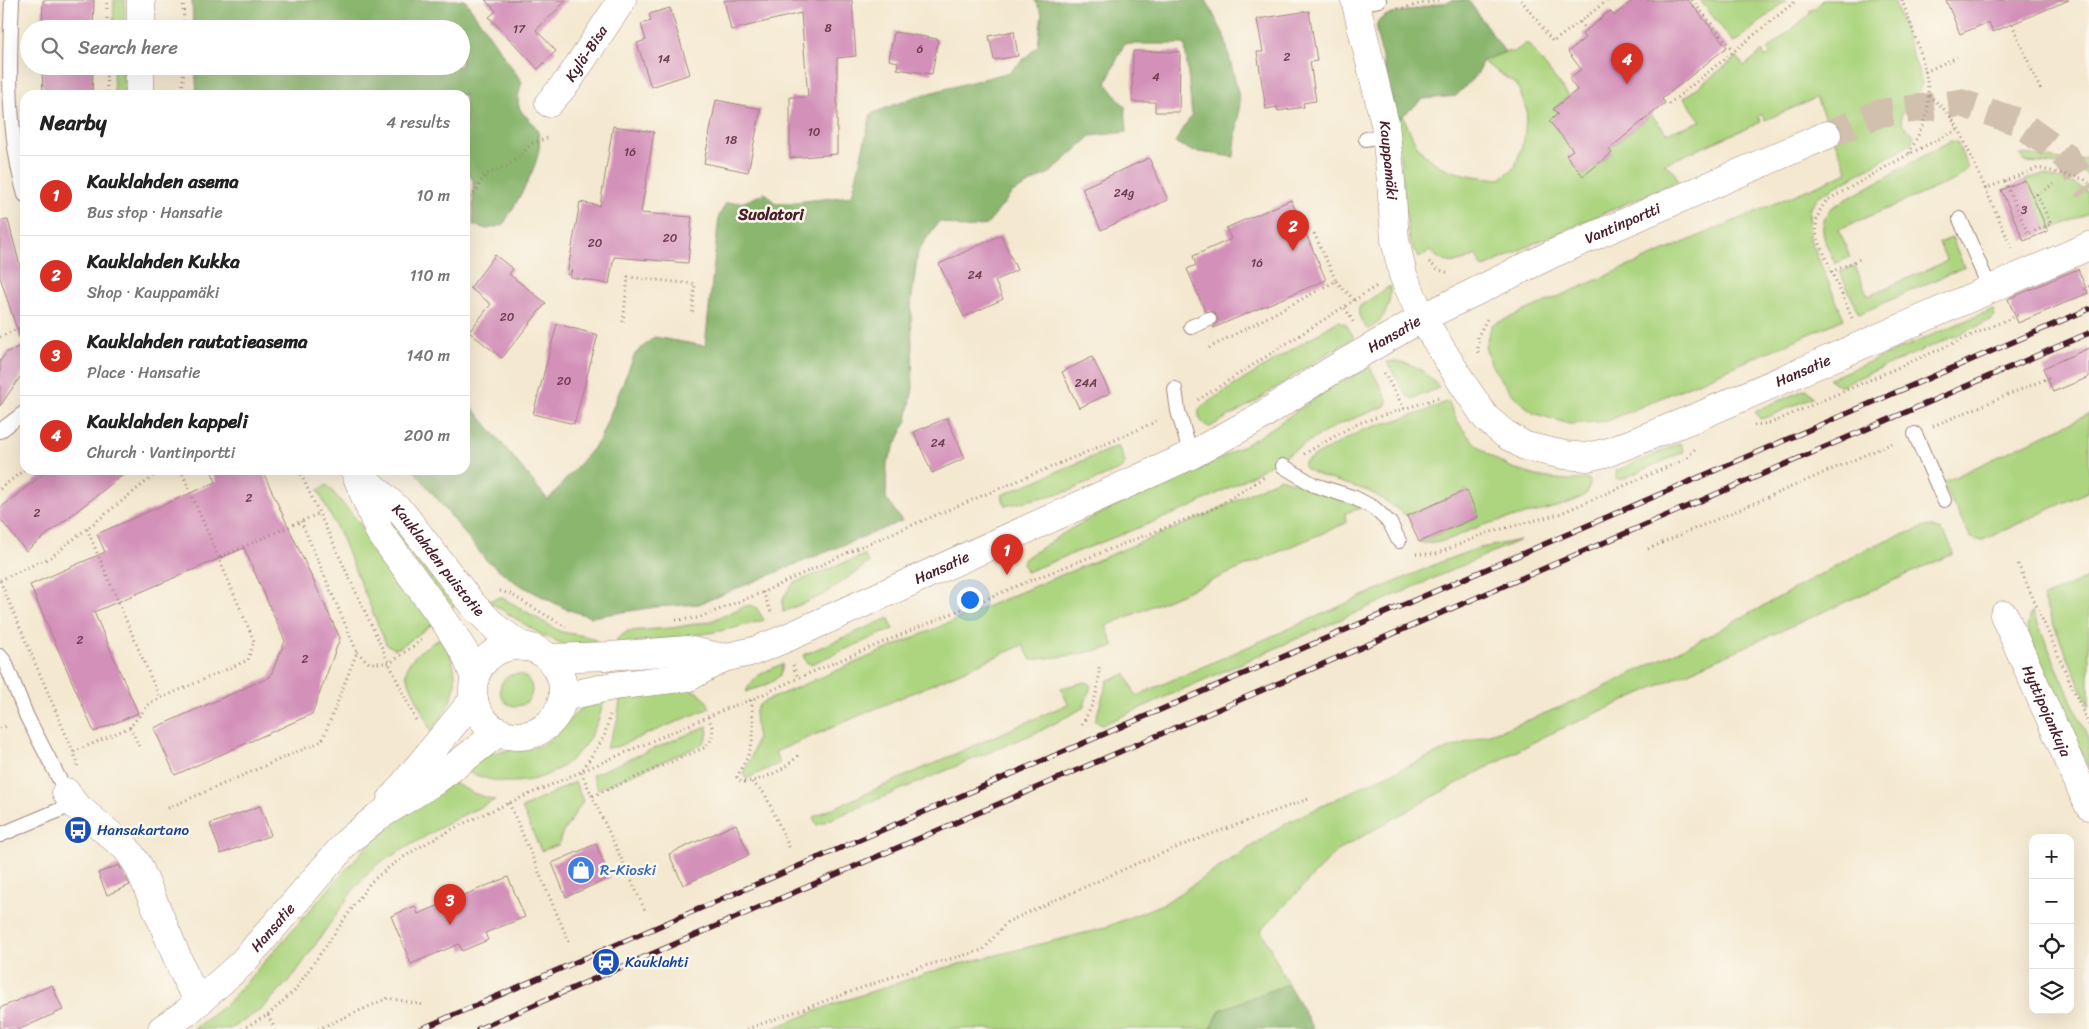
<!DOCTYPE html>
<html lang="en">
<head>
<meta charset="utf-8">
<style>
	body { margin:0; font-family:Sriracha,sans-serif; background:#f6f6f6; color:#222 }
	.controls { position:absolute; right:15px; bottom:15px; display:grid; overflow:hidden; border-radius:10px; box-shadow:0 5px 20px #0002 }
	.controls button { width:45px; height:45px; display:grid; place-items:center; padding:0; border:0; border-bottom:1px solid #e0e0e0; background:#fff; color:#222; font:25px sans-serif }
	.you { position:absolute; left:969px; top:599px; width:18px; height:18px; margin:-12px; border:4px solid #fff; border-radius:50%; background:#1a73e8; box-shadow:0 0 0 8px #1a73e833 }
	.badge { display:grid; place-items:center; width:32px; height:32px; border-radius:50%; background:#d93025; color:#fff; font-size:16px; font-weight:700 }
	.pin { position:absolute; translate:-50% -41px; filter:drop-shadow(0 1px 2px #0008) }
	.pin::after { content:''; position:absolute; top:26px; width:18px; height:15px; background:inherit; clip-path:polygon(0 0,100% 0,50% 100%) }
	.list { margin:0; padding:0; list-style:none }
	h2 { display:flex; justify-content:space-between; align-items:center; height:65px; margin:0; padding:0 20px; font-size:21px }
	h2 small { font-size:16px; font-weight:400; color:#767676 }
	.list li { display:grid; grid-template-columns:32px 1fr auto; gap:15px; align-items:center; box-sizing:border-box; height:80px; padding:0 20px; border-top:1px solid #e0e0e0 }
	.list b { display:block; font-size:19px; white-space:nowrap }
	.list p { margin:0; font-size:16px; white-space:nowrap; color:#767676 }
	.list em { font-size:16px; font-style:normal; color:#767676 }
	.icon { flex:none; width:28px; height:28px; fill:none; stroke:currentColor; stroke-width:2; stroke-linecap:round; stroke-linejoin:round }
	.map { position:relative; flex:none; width:2089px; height:1029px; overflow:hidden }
	.search { position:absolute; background:#fff; box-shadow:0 5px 20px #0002; left:20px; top:20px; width:450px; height:55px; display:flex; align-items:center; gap:12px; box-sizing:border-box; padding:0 18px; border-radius:28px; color:#767676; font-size:19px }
	.panel { position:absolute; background:#fff; box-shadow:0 5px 20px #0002; left:20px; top:90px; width:450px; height:385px; border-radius:15px }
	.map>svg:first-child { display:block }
</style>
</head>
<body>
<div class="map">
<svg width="2089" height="1029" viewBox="0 0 2089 1029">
	<rect width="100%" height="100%" fill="#fbf7ec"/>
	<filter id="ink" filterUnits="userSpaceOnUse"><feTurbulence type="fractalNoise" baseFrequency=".02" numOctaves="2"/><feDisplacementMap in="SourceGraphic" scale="10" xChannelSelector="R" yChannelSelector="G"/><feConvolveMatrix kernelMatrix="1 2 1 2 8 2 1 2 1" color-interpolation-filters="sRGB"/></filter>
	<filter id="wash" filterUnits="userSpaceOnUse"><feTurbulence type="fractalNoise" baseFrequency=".0096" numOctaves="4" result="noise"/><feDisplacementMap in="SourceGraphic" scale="20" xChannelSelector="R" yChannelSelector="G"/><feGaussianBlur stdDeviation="1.12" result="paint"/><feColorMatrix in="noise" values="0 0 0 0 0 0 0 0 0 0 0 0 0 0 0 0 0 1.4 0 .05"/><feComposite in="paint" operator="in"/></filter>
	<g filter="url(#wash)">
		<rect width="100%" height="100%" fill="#f4e8d0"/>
		<!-- green -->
		<g fill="#add580" stroke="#7c7a56">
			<path d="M114,0H125L124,29H113Z"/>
			<path d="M1700,0H1786L1741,38L1733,42Z"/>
			<path d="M1823,0H1894L1922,83C1915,108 1884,112 1914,135L1911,144L1819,196L1809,209L1810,239L1844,319L1608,421L1569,424L1533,413L1512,394L1493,368L1485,347L1492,325L1848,172L1816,98L1765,120L1761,114L1758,117L1761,122L1664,164L1674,171L1678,181L1526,247L1483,268L1476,255C1458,265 1445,266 1430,251L1418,258L1409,240L1396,121L1403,116C1407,125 1411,135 1416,144C1434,173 1470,176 1500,179L1515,167L1524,140L1527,111L1517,85L1482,61L1505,52H1514L1527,43L1569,96L1554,108L1558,114L1550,121L1573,150L1567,155L1583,176L1612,153L1609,149L1651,115L1667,133L1701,121L1684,98L1737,57L1744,66L1763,51L1764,57H1767L1770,54L1768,49L1810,14L1809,11L1815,8Z"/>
			<path d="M113,66H123L124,95H114Z"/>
			<path d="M1950,141L1957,142L1968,169L1957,179L1839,229L1850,257L1835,264C1826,242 1815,229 1831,208Z"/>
			<path d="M2020,154L2075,162L2089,156V176C2072,164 2044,163 2024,162Z"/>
			<path d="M2043,175L2075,184L2089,193V213L2048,231L2025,180Z"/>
			<path d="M1952,238L1964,267L1859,314L1840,272L1855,266L1868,296L1947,261L1939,243Z"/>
			<path d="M1390,286C1391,305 1385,320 1368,330C1363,323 1355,314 1360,306Z"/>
			<path d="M1993,309L1995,316L1991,320L1976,327L1839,386L1829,379Z"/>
			<path d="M1338,321L1346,324L1354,338L1319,359L1256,401L1210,427C1202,425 1195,415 1201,407C1203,405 1208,402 1211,400Z"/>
			<path d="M1394,361C1415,363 1427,372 1439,388L1412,399L1407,396L1387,362Z"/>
			<path d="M1370,367L1387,399L1386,405L1383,407L1337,425L1244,480L1191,507L1026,572L1022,560C1045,546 1068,529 1093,517C1142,493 1193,474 1241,447C1285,423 1324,387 1370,367Z"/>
			<path d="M1807,389L1813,397L1768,417L1760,419L1755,411Z"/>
			<path d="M1448,401C1452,410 1456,420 1462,428C1491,468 1542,484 1589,479L1590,483L1587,493C1572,508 1507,517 1484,525C1464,531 1440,548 1419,542L1478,517L1467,490L1407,516C1395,508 1383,498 1370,492C1354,485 1314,477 1304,467V462L1363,430L1424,412Z"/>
			<path d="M2089,414V491L1981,541L1971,538L1942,483Z"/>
			<path d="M1680,443L1684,452L1620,480L1616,478V471Z"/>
			<path d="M1118,446L1125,462L1121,469L1069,491L1005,506L1002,495Z"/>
			<path d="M1280,478L1364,507L1345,513L1346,523L1106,626L1114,647L1074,655L1031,660L1023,645L775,752L780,763L746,779L743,773L751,758L757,738L755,712L758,706L763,702L1035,586L1202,517Z"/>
			<path d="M327,485L357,520L434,623L401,647L395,649L386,644L342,539L318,490Z"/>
			<path d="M393,519L459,602L451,608L389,525Z"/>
			<path d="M1929,526C1945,530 1949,539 1953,554L1543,737L1423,802L1338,850L1261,930L1288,984L1220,1010L1211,1029H771L834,1004L940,969L1101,929L1165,903L1287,823L1371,782L1447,749L1521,723L1580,699L1716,632L1859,553L1889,539Z"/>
			<path d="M1520,540L1102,725L1095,721L1108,680L1126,674L1136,696L1443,561L1476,549Z"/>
			<path d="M864,555L869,563L823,595L783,612C781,599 785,593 794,583Z"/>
			<path d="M2089,577V706L2042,598Z"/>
			<path d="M501,597L559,631C572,636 591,633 599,644L565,645L540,634L488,601Z"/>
			<path d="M750,605L756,607L764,620C716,635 667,639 617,644V639L628,631L672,628L711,621L743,607Z"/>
			<path d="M2032,611L2089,740V770L2027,630L2029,616Z"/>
			<path d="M889,618L893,629L811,664L806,662L803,655Z"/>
			<path d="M443,636C463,680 458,694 431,732L406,675C406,656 429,646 443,636Z"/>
			<path d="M782,664C785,682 760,686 746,692C753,675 766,671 782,664Z"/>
			<circle cx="516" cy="690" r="16"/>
			<path d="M1085,682L1089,683L1091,686L1083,708L1042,730L817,825L813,817L1068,704L1061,688Z"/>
			<path d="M685,687C697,691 705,696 710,708L616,747L606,748L617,722L621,693Z"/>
			<path d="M604,697C598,743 561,782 512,782C496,783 479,776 464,771C471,766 479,759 486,755C506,747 528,753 547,742C559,735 565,724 574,715C583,706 593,701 604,697Z"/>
			<path d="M707,726C709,735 707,739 701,745L598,789L592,775Z"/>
			<path d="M452,782L475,794L495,800L457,818L378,864L356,886L295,974L262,1009L230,1029H193L223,1007L234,996L374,838Z"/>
			<path d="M575,782L583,801L562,834L558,845L541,851L522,808Z"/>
		</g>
		<!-- forest -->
		<g fill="#8ab66e" stroke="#6a6a4c">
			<path d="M192,0H465L522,82C509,121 533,110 539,136C544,161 515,204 503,225L487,229L473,225V180L465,170V95H197L195,66H461V29H193Z"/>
			<path d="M1035,0H1206L1224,35L1240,101L1234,157L1192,151L1175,142L1192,115L1185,44H1124L1106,83L1125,107L1127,132L1091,136L1051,172L1012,193L987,225L965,228L939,221L918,251L911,304L913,388L907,420L887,463L886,498L902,521L699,604L655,607L591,617L566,609L518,584L486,560L414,470H465V398L548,500L599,441L635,354L654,337L705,346L719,216L726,203L744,202L765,193L776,204L852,196L871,114L914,97L1010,72L1038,46L1042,14Z"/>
			<path d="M1457,0H1468L1505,52L1482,61L1478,73L1456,96L1423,99L1396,121L1376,30L1378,21L1387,15Z"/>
			<path d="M1288,984L1314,1029H1211L1220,1010Z"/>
		</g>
		<g id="blocks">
			<!-- building -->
			<g fill="#d390b9">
				<path d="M43,0H94L93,29H42Z"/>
				<path d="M485,0H567L536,30L556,51L538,69L489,17L496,11Z"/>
				<path d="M724,0H852L856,56L837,58V154L790,158V97H808L801,13L731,30Z"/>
				<path d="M1633,0H1688L1727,47L1662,99L1665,103L1609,149L1612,153L1583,176L1566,155L1573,150L1549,121L1558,114L1553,109L1577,90L1569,79L1581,69L1568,52L1585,38L1582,34L1610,11L1614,16Z"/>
				<path d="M1946,0H2069L1993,32L1989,22L1960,34Z"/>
				<path d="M670,8L690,74L651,87L637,43L646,40L641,24L651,21L649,14Z"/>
				<path d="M1309,11L1317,61L1310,62L1316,101L1303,103L1304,107L1278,111L1277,107L1266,109L1257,52H1263L1257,19Z"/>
				<path d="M1014,31L1018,56L994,60L989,36Z"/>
				<path d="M894,32L938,39L932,74L897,69L898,62L889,60Z"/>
				<path d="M1133,51L1180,52L1179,112H1155V102H1132Z"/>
				<path d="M42,66H93L92,95H43Z"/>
				<path d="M716,100L761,109L748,172L704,163Z"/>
				<path d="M613,126L654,132L641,213L692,217L688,263L614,257L609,284L570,277L572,269L567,275L580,202L600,206Z"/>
				<path d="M1149,158L1168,200L1101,230L1082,188Z"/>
				<path d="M2025,180L2048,231L2024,241L2001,190Z"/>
				<path d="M1291,200L1326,280L1213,328L1218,320L1217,316L1214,312L1205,311L1187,269L1196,265L1193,256L1231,239L1226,228Z"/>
				<path d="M8,220L25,285V337L20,339L0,277V221Z"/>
				<path d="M1001,235L1017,270L995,281L1003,299L964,317L939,264Z"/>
				<path d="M495,255L513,269L509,274L546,303L502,358L469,332L491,304L470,288Z"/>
				<path d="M2078,269L2088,293L2018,323L2008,299Z"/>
				<path d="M557,324L598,335L574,424L533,414Z"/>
				<path d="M25,344V370L0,406V361L7,352Z"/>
				<path d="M2089,348V377L2053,392L2043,368Z"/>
				<path d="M1092,357L1110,393L1079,408L1062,372Z"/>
				<path d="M947,418L965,458L932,473L914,432Z"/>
				<path d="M48,470H129L26,551L0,519V508Z"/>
				<path d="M211,470H262L340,638L312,714L175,775L154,728L270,677L285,641L244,548L94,612L138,713L94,732L30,585L105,552L97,534L216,482Z"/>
				<path d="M1467,490L1478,517L1419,542L1407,516Z"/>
				<path d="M260,806L271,835L221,854L210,824Z"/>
				<path d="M736,824L749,855L683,885L669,854Z"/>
				<path d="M596,844L610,878L566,897L552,863Z"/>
				<path d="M119,865L130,885L107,895L98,873Z"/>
				<path d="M508,877L525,917L485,933L488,940L462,951L459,944L411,964L391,916L415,906L418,914Z"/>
				<path d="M52,985L63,1010L20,1029H0V1008Z"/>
			</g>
		</g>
	</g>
	<g filter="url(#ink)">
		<use href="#blocks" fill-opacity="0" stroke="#9f847e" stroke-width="1"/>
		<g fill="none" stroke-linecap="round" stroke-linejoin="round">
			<!-- tertiary-tunnel -->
			<path stroke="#d2c0af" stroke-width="28" stroke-dasharray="28 14" stroke-linecap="butt" d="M1827,135L1880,113L1961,103L2016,121L2065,156L2089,190"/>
			<!-- service casing -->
			<g stroke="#9f847e" stroke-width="16">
				<g id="service">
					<path d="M12,0C9,65 7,132 25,195"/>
					<path d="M1356,5L1379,0"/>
					<path d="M1366,139L1386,135"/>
					<path d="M1960,219L1990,289"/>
					<path d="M1191,327L1209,319"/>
					<path d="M1175,389L1178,411L1191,455"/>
					<path d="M0,431L25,412"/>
					<path d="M1915,434L1944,500"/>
					<path d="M1283,466L1314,485L1355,498L1374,508L1390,523L1399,541"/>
					<path d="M0,656L5,662L27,717L66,792"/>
					<path d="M0,835L74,804"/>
				</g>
			</g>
			<!-- minor casing -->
			<g stroke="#9f847e" stroke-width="29">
				<g id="minor">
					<path id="s1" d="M1355,0L1385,124L1391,181L1395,240L1403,275L1422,318"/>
					<path id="s2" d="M549,103L568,81L622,0"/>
					<path id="s3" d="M2004,615L2089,806"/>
					<path d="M66,792L74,804L126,848L138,865L188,983L200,1001"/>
				</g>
			</g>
			<!-- tertiary casing -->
			<g stroke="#9f847e" stroke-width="29">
				<g id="tertiary">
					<path d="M141,29V0"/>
					<path d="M140,66V95"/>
					<path id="s4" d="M1422,318L1552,254L1827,135"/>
					<path id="s5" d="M354,470L403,514L472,604L496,628L523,647"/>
					<path d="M357,477L379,531L446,623L465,653L475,678"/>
				</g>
			</g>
			<!-- secondary casing -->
			<g stroke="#9f847e" stroke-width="29">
				<g id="secondary">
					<circle cx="518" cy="691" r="45"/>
					<path d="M549,658L610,656L687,650L723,658"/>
					<path id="s6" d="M563,697L613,686L689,677L723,658L754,651L782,640L1191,455L1255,420L1334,369L1422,318L1463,384L1486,418L1505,434L1525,446L1564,455L1587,457L1609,452L1697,417L2089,246"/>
					<path d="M391,800L474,699"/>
					<path id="s7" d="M162,1029L187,1012L242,963L347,842L377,817L435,781L499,732"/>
				</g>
			</g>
			<!-- path -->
			<g stroke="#9f847e" stroke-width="3" stroke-dasharray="1 4" stroke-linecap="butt">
				<path d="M183,0L184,29"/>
				<path d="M1521,0L1553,42L1608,0"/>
				<path d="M1692,0L1733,50"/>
				<path d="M1902,0C1913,34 1937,84 1925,119C1921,131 1914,143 1909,154"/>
				<path d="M1398,9L1438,0"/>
				<path d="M1580,22L1587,30"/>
				<path d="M2012,24L2041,91"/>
				<path d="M107,29V0"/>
				<path d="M106,66L107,95"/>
				<path d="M1925,72L1957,57"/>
				<path d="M182,95L184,66"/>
				<path d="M1929,95L1946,111L1959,129L2012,249"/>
				<path d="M1669,104L1797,0"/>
				<path d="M2005,181L2028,234L2051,224L2037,194L2054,184"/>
				<path d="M1985,189L2038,168L2084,179L2089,183"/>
				<path d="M465,199L476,192L480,182L487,174L503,168L518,159L531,144L550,137"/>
				<path d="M1429,262L1439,270L1449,273"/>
				<path d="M1831,272L1860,259"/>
				<path d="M1336,281L1355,301"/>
				<path d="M2084,289L2089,286"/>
				<path d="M1345,308L1355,325"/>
				<path d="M1852,318L1817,237C1815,222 1817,213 1826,201L1909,154L1959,129"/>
				<path d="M623,322L628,277L695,284L692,316"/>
				<path d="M0,337L25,325"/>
				<path d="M1209,348L1336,281L1313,231"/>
				<path d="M1478,353V336L1487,319"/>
				<path d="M1384,373L1404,408"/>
				<path d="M1198,400L1378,285"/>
				<path d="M1754,425L1771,423L2018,315"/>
				<path d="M1933,426L2051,377"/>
				<path d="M1304,454L1356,424L1438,398"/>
				<path d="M299,470L417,723"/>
				<path d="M0,489L25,469"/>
				<path d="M87,529L160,699"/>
				<path d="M1648,549L1895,442"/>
				<path d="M1416,554H1436L1487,533L1559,514L1686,459L1695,449"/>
				<path d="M220,557L320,513"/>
				<path d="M2018,564L2089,725"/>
				<path d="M0,580L51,557L161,470"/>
				<path d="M0,581L78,763L77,766"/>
				<path d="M500,591L510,594L566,627"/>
				<path d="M763,592L772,615"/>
				<path d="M676,620L698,618L763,592L862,546L1113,441L1159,420"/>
				<path d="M357,652L369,663H390L423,639"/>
				<path d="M793,665L798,678"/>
				<path d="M751,700C754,721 756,744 744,763C742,768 739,772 737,777L741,782C760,782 786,770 798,755"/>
				<path d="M610,715L604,737L581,772L645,910"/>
				<path d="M1082,725C1094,703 1100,689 1099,665"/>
				<path d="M130,727L139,746"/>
				<path d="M0,729L9,725"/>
				<path d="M74,752L130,727L150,703L248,660L254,641L181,470"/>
				<path d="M752,782L765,794L790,849"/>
				<path d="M593,796L706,747C715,736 714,730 708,717"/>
				<path d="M509,803L569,942"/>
				<path d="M168,808L322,741L357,652L301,521"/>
				<path d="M268,1015L294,991L370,883C416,841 488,812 546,787C607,760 669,734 730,707L751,700L798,678L1029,581L1215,508L1266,476"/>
				<path d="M242,1029L268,1015L275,1029"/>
				<path d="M318,1029L388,998L423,1005"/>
				<path d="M747,1029L914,969L983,950L1007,922L1138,863L1203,837L1311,798"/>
			</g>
			<!-- service -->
			<use href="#service" stroke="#fff" stroke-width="14"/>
			<!-- minor -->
			<use href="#minor" stroke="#fff" stroke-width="28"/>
			<!-- tertiary -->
			<use href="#tertiary" stroke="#fff" stroke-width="28"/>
			<!-- secondary -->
			<use href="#secondary" stroke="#fff" stroke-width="28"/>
			<!-- rail casing -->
			<g stroke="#4a1f2b" stroke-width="5.5">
				<g id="rail">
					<path d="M421,1029L2089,309"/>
					<path d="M478,1029L2089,333"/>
				</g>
			</g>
			<!-- rail -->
			<use href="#rail" stroke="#fbf7ec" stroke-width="4" stroke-dasharray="11" stroke-linecap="butt"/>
		</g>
	</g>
	<!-- icons -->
	<defs>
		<g id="bus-disc" transform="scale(1.4375)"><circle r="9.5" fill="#1a4fb4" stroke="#fbf7ec"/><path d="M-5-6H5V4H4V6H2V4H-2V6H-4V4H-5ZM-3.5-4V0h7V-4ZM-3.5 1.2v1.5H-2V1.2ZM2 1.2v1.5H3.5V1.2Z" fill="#fff"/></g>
		<g id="shop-disc" transform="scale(1.4375)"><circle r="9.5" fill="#3f7fe0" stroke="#fbf7ec"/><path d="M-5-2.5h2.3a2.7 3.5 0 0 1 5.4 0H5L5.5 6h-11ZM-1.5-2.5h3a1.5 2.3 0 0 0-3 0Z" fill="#fff"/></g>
		<g id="station-disc" transform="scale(1.4375)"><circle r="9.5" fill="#1a4fb4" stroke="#fbf7ec"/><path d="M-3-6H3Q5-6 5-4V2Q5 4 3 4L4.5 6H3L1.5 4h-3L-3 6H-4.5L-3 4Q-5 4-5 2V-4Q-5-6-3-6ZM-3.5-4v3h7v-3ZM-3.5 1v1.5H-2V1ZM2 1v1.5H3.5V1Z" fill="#fff"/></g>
	</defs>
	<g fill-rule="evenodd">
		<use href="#bus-disc" x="78" y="830"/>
		<use href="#shop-disc" x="581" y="870"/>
		<use href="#station-disc" x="606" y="962"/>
	</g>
	<g text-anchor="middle" stroke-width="5" stroke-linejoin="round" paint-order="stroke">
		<!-- number labels -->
		<g font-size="12" fill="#6c3b4e">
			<text x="828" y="32">8</text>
			<text x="519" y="33">17</text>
			<text x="920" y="53">6</text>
			<text x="1287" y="61">2</text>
			<text x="664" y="63">14</text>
			<text x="1156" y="81">4</text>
			<text x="814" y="136">10</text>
			<text x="731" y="144">18</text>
			<text x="630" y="156">16</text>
			<text x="1124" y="197">24g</text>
			<text x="2024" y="214">3</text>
			<text x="670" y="242">20</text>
			<text x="595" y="247">20</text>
			<text x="1257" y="267">16</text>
			<text x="975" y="279">24</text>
			<text x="507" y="321">20</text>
			<text x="564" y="385">20</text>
			<text x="1086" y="387">24A</text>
			<text x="938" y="447">24</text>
			<text x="249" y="502">2</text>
			<text x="37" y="517">2</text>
			<text x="80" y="644">2</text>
			<text x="305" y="663">2</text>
		</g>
		<!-- street labels -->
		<g font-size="15" fill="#4a1f2b" stroke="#fbf7ec">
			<text dy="5" stroke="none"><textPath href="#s2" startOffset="62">Kylä-Bisa</textPath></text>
			<text dy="5" stroke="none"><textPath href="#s1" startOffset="164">Kauppamäki</textPath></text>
			<text dy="5" stroke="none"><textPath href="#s4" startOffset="222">Vantinportti</textPath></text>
			<text dy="5" stroke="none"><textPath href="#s6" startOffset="914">Hansatie</textPath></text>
			<text dy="5" stroke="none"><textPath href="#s6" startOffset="1409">Hansatie</textPath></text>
			<text dy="5" stroke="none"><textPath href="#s5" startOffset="124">Kauklahden puistotie</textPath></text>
			<text dy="5" stroke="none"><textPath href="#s6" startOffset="404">Hansatie</textPath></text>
			<text dy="5" stroke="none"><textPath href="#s3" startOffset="105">Hyttipojankuja</textPath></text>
			<text dy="5" stroke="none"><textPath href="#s7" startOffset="151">Hansatie</textPath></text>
		</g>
		<!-- transit labels -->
		<g font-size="15" fill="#164399" stroke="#fbf7ec" text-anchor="start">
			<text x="97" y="835">Hansakartano</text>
			<text x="625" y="967">Kauklahti</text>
		</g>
		<!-- shop labels -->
		<g font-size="15" fill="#366cbe" stroke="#fbf7ec" text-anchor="start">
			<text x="600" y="875">R-Kioski</text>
		</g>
		<!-- neighbourhood labels -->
		<g font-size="16" font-weight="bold" fill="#4a1f2b" stroke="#fbf7ec">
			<text x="771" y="220">Suolatori</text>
		</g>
	</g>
</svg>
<div class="controls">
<button>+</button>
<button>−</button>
<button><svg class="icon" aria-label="locate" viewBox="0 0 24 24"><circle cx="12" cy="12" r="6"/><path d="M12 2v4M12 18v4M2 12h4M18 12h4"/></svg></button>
<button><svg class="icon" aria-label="layers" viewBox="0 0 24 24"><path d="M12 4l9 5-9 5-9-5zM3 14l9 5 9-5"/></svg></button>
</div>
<div class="you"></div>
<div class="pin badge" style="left:1007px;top:575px">1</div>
<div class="pin badge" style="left:1293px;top:251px">2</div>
<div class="pin badge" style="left:450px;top:925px">3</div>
<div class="pin badge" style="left:1627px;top:84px">4</div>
<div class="search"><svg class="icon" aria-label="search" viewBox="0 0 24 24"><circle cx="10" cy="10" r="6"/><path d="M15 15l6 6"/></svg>Search here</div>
<section class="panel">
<h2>Nearby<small>4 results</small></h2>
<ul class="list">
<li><span class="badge">1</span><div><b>Kauklahden asema</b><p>Bus stop · Hansatie</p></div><em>10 m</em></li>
<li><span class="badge">2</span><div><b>Kauklahden Kukka</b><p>Shop · Kauppamäki</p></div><em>110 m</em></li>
<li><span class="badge">3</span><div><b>Kauklahden rautatieasema</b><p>Place · Hansatie</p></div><em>140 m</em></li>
<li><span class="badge">4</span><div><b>Kauklahden kappeli</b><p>Church · Vantinportti</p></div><em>200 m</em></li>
</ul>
</section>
</div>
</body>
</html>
